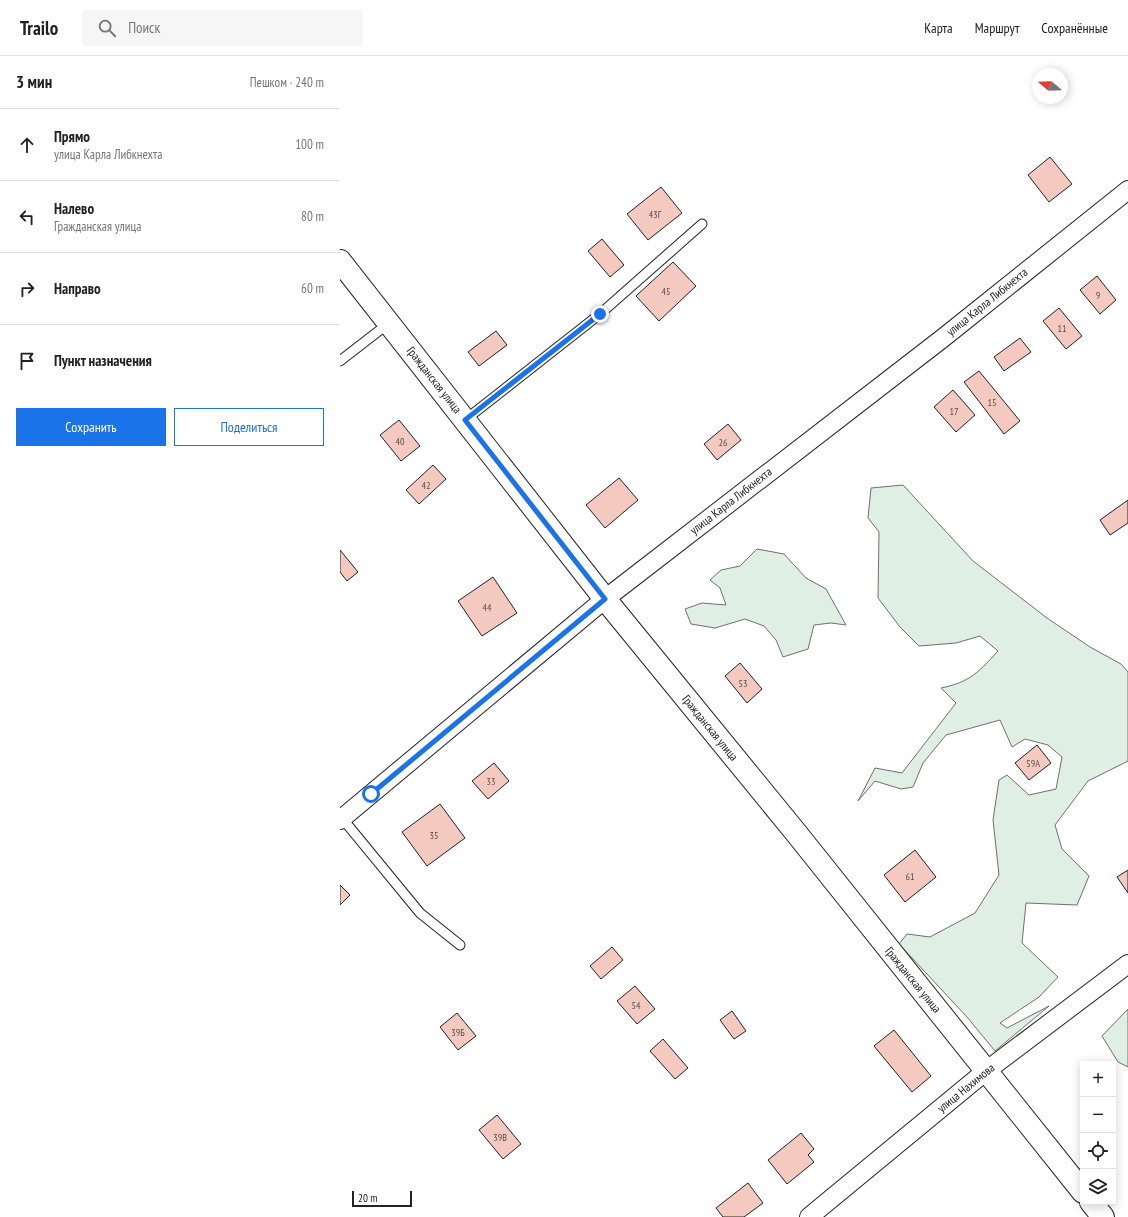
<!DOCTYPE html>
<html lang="ru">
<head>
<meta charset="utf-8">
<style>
	body { margin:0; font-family:"PT Sans Narrow",sans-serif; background:#f6f6f6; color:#202124 }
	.controls { position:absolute; right:12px; bottom:12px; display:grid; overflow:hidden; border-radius:0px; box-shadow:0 2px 10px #0003 }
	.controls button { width:36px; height:36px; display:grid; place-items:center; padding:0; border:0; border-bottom:1px solid #e0e0e0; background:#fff; color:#202124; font:20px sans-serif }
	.compass { position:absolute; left:692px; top:12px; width:36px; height:36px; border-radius:50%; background:#fff; box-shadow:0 2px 10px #0003; rotate:289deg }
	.scale { position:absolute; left:12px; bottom:10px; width:60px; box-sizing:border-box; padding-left:4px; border:2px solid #222; border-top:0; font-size:11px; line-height:14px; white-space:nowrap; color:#222; -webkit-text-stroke:3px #fff; paint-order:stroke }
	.stop { position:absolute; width:12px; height:12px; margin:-9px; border:3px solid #1a73e8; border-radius:50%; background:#fff }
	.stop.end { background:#1a73e8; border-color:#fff; box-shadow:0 1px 4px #0008 }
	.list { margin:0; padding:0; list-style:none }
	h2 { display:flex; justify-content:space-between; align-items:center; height:52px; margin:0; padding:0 16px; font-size:17px }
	h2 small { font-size:13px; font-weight:400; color:#757577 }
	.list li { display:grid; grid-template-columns:26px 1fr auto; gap:12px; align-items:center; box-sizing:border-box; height:72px; padding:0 16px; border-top:1px solid #e0e0e0 }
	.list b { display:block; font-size:15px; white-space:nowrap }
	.list p { margin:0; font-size:13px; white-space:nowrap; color:#757577 }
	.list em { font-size:13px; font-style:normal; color:#757577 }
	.actions { display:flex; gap:8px; padding:12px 16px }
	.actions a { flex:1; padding:9px 0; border:1px solid #1a73e8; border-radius:0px; text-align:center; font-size:14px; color:#1a73e8 }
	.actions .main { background:#1a73e8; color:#fff }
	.icon { flex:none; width:22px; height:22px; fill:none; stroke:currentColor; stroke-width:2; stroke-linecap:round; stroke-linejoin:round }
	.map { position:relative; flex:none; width:788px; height:1161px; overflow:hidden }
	header { display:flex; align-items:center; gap:24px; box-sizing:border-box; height:56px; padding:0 20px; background:#fff; border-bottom:1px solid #e0e0e0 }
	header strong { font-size:19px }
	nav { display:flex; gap:22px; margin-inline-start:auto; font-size:14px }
	.search { width:280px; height:36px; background:#f6f6f6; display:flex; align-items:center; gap:10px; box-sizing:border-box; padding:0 14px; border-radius:0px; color:#757577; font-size:15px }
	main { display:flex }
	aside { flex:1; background:#fff }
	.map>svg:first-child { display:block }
</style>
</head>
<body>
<header>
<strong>Trailo</strong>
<div class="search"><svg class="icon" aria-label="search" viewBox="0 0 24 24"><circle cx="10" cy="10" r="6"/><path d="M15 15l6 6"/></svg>Поиск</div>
<nav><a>Карта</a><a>Маршрут</a><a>Сохранённые</a></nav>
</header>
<main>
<aside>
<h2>3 мин<small>Пешком · 240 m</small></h2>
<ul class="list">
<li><svg class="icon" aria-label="ahead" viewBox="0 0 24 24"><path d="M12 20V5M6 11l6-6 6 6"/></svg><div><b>Прямо</b><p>улица Карла Либкнехта</p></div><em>100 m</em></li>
<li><svg class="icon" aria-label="left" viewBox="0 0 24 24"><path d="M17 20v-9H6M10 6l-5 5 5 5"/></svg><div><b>Налево</b><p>Гражданская улица</p></div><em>80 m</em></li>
<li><svg class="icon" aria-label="right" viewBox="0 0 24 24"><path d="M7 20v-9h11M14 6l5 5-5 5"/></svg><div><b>Направо</b></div><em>60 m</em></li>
<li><svg class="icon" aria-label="arrive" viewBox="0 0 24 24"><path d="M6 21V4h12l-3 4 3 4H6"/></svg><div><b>Пункт назначения</b></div></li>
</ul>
<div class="actions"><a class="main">Сохранить</a><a>Поделиться</a></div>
</aside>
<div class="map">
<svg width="788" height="1161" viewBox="0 0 788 1161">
	<rect width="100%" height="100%" fill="#fff"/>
	<!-- green -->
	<g fill="#e0efe3" stroke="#6f6f6f">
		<path d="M563,429L633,505L707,562L750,591L781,608L788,616V705L748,725L715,769L722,793L749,820L737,849L686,847L682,887L718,921L699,941L660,967L667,972L709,950L655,995L627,961L559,888L567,878L590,881L635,857L659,819L653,764L659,724L667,719L689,739L716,733L722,701L708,689L685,683L672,691L660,664L606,679L583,707L573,731L561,733L535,725L518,745L535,712L562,717L616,647L601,632C630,626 639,616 658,595L640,580L616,587L579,590L560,571L538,542L539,476L528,462L531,432Z"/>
		<path d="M417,493L444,498L466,522L486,533L506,569L491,567L474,569L468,593L443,601L436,584L424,570L405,563L375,572L351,568L345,553L362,547L386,549L380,532L370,524L381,514L400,510Z"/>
		<path d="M788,953V1011L778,1006L762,980Z"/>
	</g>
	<!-- building -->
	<g fill="#f3c9c0" stroke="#222">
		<path d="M710,101L732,128L709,146L688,119Z"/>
		<path d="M321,131L342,157L308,184L287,158Z"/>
		<path d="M262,183L284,209L270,221L248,195Z"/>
		<path d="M333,206L356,230L319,265L296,240Z"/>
		<path d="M757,220L776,244L760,258L740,234Z"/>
		<path d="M719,252L742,280L726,293L703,265Z"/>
		<path d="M156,275L167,289L139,310L128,296Z"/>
		<path d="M680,282L691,296L664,315L654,301Z"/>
		<path d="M639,315L680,365L664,378L624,326Z"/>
		<path d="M613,334L635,359L616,376L594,351Z"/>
		<path d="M59,364L80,390L61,405L40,379Z"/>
		<path d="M388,368L401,384L377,404L364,388Z"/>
		<path d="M93,409L106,423L79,448L66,434Z"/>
		<path d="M279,422L298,444L265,472L246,449Z"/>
		<path d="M788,444V467L770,479L760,464Z"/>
		<path d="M0,494L18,516L7,525L0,516Z"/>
		<path d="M153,521L177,557L142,580L118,545Z"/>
		<path d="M400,607L422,633L407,647L385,620Z"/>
		<path d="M697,689L711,707L689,724L675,707Z"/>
		<path d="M154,707L169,725L148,743L132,725Z"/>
		<path d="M100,748L125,782L87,810L62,776Z"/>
		<path d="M575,794L596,821L565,846L544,819Z"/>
		<path d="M788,814V837L777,821Z"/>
		<path d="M0,829L10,839L0,849Z"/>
		<path d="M272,891L283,904L261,923L250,910Z"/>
		<path d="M295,930L315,953L297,968L277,945Z"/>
		<path d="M392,955L406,975L394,983L380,964Z"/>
		<path d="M117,957L136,980L118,994L100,971Z"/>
		<path d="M554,974L591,1020L572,1036L534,990Z"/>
		<path d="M323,983L348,1012L335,1023L310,995Z"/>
		<path d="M157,1059L181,1088L163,1103L139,1074Z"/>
		<path d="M461,1077L474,1093L468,1099L474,1106L447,1128L428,1104Z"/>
		<path d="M408,1127L423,1147L404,1161H383L376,1152Z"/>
	</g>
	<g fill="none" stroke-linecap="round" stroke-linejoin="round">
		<!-- lane casing -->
		<g stroke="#222" stroke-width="11">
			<g id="lane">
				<path d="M0,305L49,267"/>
				<path d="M125,364L260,258L362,168"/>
				<path d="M2,762L80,857L120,889"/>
			</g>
		</g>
		<!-- street casing -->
		<g stroke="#222" stroke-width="20">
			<g id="street">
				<path d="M0,764L265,543L603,282L788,134"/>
				<path d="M469,1161L646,1015L788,908"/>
			</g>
		</g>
		<!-- secondary casing -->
		<g stroke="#222" stroke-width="24">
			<g id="secondary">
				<path d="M0,205L265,543L457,778L743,1136"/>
				<path d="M751,1146L763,1161"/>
			</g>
		</g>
		<!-- lane -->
		<use href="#lane" stroke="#fff" stroke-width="9"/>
		<!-- street -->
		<use href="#street" stroke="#fff" stroke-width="18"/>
		<!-- secondary -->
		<use href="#secondary" stroke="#fff" stroke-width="22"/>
	</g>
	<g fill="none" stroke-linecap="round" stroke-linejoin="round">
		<!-- route -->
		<path stroke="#1a73e8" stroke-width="5" d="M31,738L265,543L125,364L260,258"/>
	</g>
	<g text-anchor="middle" stroke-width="3" stroke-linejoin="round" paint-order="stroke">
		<!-- number labels -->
		<g font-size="10" fill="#564c4a">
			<text x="315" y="162">43Г</text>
			<text x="326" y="239">45</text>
			<text x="758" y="243">9</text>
			<text x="722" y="276">11</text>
			<text x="652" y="350">15</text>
			<text x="614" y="359">17</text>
			<text x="60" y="389">40</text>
			<text x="383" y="390">26</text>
			<text x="86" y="433">42</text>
			<text x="147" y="555">44</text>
			<text x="403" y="631">53</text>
			<text x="693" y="711">59А</text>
			<text x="151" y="729">33</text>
			<text x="94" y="783">35</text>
			<text x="570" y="824">61</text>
			<text x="296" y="953">54</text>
			<text x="118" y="980">39Б</text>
			<text x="160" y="1085">39В</text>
		</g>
		<!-- street labels -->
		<g font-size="12" fill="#222" stroke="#fff">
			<text transform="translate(647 246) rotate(-39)" y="4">улица Карла Либкнехта</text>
			<text transform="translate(94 324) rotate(52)" y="4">Гражданская улица</text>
			<text transform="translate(391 445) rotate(-38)" y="4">улица Карла Либкнехта</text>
			<text transform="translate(370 672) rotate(51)" y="4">Гражданская улица</text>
			<text transform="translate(573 924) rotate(51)" y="4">Гражданская улица</text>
			<text transform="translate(626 1032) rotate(-39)" y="4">улица Нахимова</text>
		</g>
	</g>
</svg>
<div class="controls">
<button>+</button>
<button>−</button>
<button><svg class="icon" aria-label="locate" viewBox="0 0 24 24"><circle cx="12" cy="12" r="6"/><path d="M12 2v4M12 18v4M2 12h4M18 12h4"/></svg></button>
<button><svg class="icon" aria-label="layers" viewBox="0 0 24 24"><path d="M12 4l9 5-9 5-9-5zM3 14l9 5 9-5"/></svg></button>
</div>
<svg class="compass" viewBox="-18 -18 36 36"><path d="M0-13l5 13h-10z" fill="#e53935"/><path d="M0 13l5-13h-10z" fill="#757577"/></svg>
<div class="scale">20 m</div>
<div class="stop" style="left:31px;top:738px"></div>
<div class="stop end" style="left:260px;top:258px"></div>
</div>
</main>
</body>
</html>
